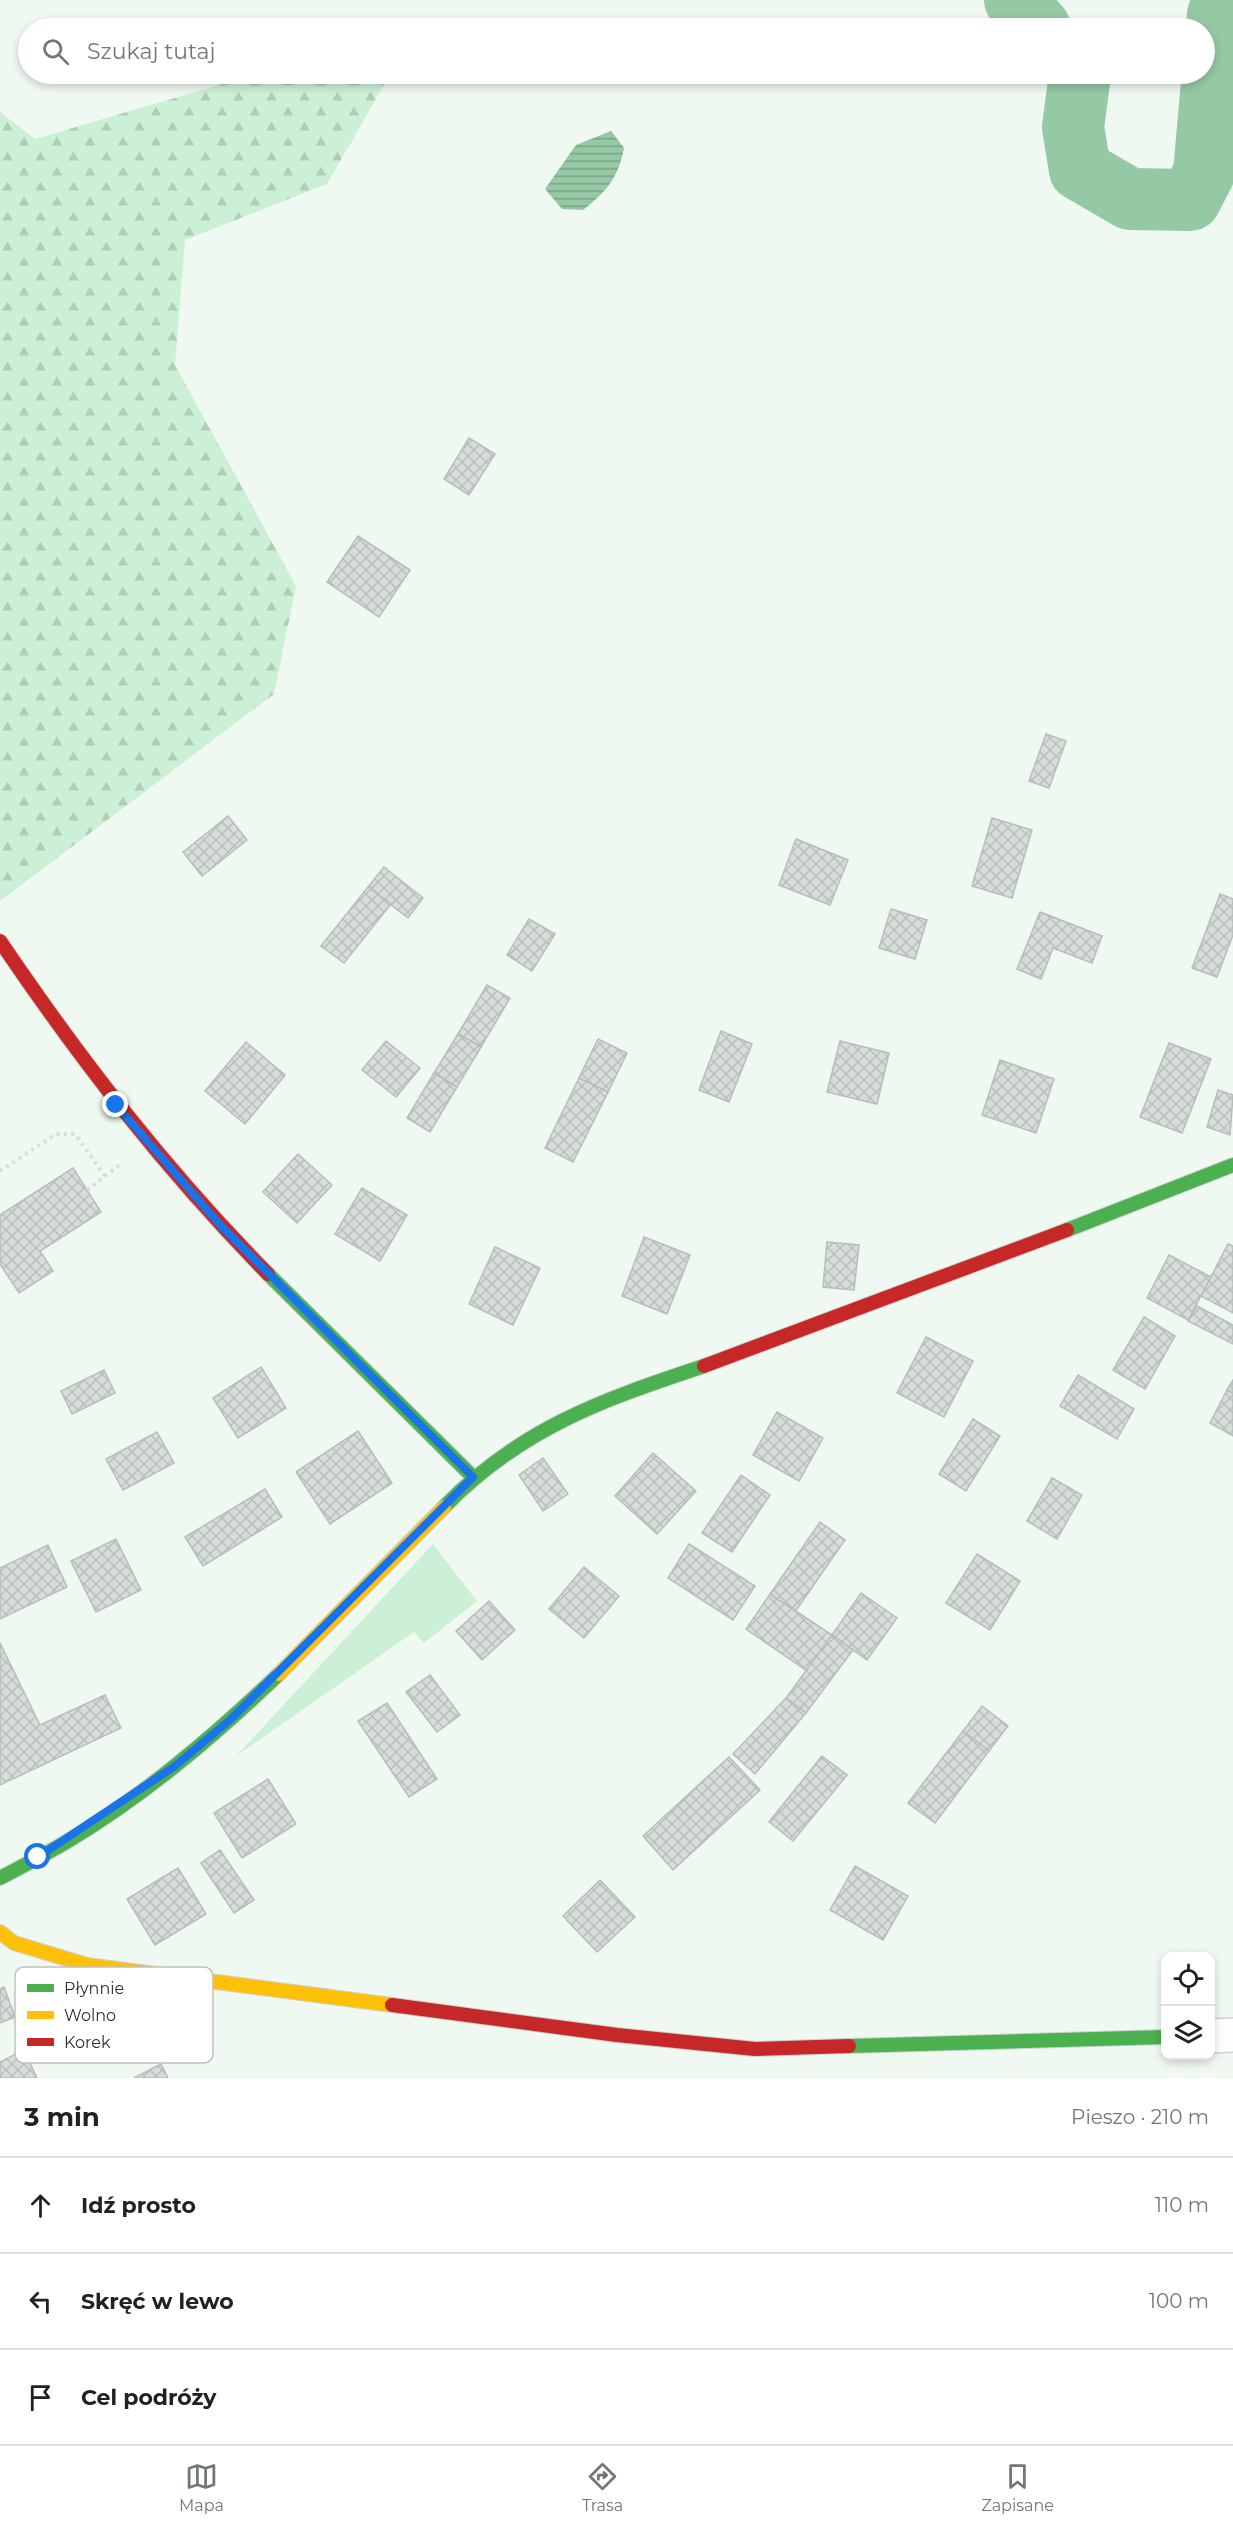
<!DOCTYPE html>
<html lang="pl">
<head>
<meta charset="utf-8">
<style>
	body { margin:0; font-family:Montserrat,sans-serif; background:#f2f2f2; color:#202124 }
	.controls { position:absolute; right:18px; bottom:18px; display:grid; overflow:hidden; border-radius:12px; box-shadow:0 3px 9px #0003 }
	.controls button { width:54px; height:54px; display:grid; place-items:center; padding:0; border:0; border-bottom:2px solid #e0e0e0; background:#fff; color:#202124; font:30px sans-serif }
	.stop { position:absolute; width:18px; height:18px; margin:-14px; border:4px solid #1a73e8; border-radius:50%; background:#fff }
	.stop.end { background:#1a73e8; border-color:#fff; box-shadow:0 2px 6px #0008 }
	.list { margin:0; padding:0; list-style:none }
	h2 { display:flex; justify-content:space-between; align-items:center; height:78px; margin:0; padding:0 24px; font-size:26px }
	h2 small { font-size:20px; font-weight:400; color:#757577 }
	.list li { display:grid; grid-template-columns:39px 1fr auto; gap:18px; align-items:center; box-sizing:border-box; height:96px; padding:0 24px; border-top:2px solid #e0e0e0 }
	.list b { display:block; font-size:22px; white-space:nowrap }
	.list em { font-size:20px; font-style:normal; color:#757577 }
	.icon { flex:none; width:33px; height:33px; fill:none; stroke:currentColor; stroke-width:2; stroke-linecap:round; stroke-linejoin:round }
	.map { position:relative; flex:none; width:1233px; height:2078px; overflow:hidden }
	.search { position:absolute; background:#fff; box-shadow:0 3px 9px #0003; left:18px; right:18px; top:18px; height:66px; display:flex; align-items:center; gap:15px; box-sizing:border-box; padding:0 21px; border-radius:33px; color:#757577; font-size:22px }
	.sheet { height:366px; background:#fff }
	nav { display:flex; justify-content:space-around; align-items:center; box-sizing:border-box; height:84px; border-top:2px solid #e0e0e0; background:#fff; font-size:16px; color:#757577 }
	nav a { display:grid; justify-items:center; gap:3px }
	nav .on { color:#707872 }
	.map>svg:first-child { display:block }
</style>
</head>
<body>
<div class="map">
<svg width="1233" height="2078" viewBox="0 0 1233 2078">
	<defs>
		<pattern id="forest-firs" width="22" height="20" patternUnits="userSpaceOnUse" patternTransform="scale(1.5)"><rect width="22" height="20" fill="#ccf0d6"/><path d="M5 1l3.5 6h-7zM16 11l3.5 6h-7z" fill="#afceb8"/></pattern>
		<pattern id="water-rules" width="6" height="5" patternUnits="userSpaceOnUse" patternTransform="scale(1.5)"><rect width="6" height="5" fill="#95c8a5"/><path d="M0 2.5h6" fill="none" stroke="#7aa387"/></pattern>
		<pattern id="building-cross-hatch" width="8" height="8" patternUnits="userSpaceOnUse" patternTransform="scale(1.5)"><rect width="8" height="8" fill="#d7ded9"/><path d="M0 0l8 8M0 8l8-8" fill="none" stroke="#b9bfbb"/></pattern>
	</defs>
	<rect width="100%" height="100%" fill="#eff8f1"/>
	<!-- grass -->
	<path fill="#ccf0d6" d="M433,1544L477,1601L424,1643L414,1632L236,1756Z"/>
	<!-- forest -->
	<path fill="url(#forest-firs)" d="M256,74H390L327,184L185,240L175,365L296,586L274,694L0,901V112L35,139Z"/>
	<!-- water -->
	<path fill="url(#water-rules)" d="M611,131L624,148C618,178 607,191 583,210L562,209L545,189L576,145Z"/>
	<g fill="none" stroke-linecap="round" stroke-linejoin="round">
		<!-- river -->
		<g stroke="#95c8a5" stroke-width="62">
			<path d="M1015,0L1040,28"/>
			<path d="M1080,74L1073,127L1080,170L1130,199L1190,200L1204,173L1218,14L1228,0"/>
		</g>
	</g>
	<!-- building -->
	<g fill="url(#building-cross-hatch)" stroke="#b7beb9" stroke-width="1.5">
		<path d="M469,438L495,454L469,495L444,479Z"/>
		<path d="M358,536L410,570L379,617L327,582Z"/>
		<path d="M1046,734L1066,741L1049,788L1029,781Z"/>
		<path d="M228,816L247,840L202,876L183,852Z"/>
		<path d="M992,818L1032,830L1012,898L972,886Z"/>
		<path d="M796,839L848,860L830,905L779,885Z"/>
		<path d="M384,867L423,898L408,918L368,887Z"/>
		<path d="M368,887L391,904L344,963L321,946Z"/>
		<path d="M1220,894L1233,899V935L1217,977L1192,968Z"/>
		<path d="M891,909L927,920L915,959L879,948Z"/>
		<path d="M1040,912L1102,936L1092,963L1053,948L1041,979L1017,969Z"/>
		<path d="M529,919L555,934L532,971L507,955Z"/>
		<path d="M487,985L510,998L481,1047L458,1034Z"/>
		<path d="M721,1031L752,1044L729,1102L699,1090Z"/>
		<path d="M458,1034L481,1047L457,1087L434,1073Z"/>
		<path d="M598,1039L627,1053L608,1092L579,1078Z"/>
		<path d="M386,1041L420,1068L396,1097L362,1070Z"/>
		<path d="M840,1041L889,1053L877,1104L827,1092Z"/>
		<path d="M246,1042L285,1075L245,1124L205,1091Z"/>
		<path d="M1169,1043L1211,1059L1182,1133L1140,1117Z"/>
		<path d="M1000,1060L1054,1079L1036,1133L982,1115Z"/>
		<path d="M434,1073L457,1087L430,1132L407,1118Z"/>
		<path d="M579,1078L608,1092L573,1162L545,1148Z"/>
		<path d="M1218,1090L1233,1095L1230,1135L1207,1127Z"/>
		<path d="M298,1154L332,1185L297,1223L263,1192Z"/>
		<path d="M73,1168L101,1212L40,1251L53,1271L19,1293L0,1264V1215Z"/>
		<path d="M362,1188L407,1215L380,1261L335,1234Z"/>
		<path d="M644,1237L690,1255L667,1314L622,1296Z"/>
		<path d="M827,1242L859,1245L854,1290L823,1287Z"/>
		<path d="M1228,1244L1233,1246V1313L1201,1296Z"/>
		<path d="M495,1247L540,1268L513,1325L469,1304Z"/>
		<path d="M1169,1255L1211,1277L1188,1320L1147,1298Z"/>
		<path d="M1197,1306L1233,1325V1344L1188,1321Z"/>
		<path d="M1144,1317L1175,1336L1145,1389L1113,1370Z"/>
		<path d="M926,1337L973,1361L944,1417L897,1393Z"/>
		<path d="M261,1367L286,1408L238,1438L213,1398Z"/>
		<path d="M104,1370L115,1393L72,1414L61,1391Z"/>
		<path d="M1078,1375L1134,1409L1117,1439L1060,1406Z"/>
		<path d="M1233,1380V1393L1227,1390Z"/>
		<path d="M1227,1390L1233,1393V1436L1210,1423Z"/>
		<path d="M777,1412L823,1438L799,1481L753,1455Z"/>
		<path d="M973,1419L1000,1436L966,1491L939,1474Z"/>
		<path d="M358,1431L392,1483L330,1524L296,1472Z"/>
		<path d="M157,1432L174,1463L123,1490L106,1459Z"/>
		<path d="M653,1453L696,1491L657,1534L615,1496Z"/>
		<path d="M543,1458L568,1494L543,1511L519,1475Z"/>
		<path d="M741,1475L770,1495L732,1552L702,1533Z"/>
		<path d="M1052,1478L1082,1495L1057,1539L1027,1521Z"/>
		<path d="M265,1489L282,1517L203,1566L185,1537Z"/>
		<path d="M820,1522L845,1540L795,1612L770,1594Z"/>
		<path d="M116,1539L141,1590L96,1612L71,1561Z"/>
		<path d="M689,1544L755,1586L733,1620L668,1578Z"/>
		<path d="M48,1545L67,1587L0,1619V1568Z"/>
		<path d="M977,1554L1020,1581L990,1630L946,1603Z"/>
		<path d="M584,1567L619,1596L584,1638L549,1609Z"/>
		<path d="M861,1593L897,1618L867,1660L832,1635Z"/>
		<path d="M770,1594L832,1635L807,1671L746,1629Z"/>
		<path d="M489,1601L515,1630L482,1660L456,1631Z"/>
		<path d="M832,1635L853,1650L806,1713L786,1698Z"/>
		<path d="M0,1643L40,1725L105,1695L121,1728L0,1785Z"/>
		<path d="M430,1675L460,1715L437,1732L406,1692Z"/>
		<path d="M786,1698L806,1713L755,1774L733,1754Z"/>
		<path d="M387,1703L437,1779L409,1797L358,1721Z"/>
		<path d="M982,1706L1008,1726L989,1751L963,1731Z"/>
		<path d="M963,1731L989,1751L935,1823L908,1803Z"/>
		<path d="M822,1756L847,1775L793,1841L769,1822Z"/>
		<path d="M729,1757L760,1790L673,1870L643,1836Z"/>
		<path d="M268,1779L296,1824L242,1858L214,1813Z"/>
		<path d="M220,1850L254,1900L234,1913L201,1863Z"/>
		<path d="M855,1866L908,1896L883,1940L830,1910Z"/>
		<path d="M178,1868L206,1914L155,1945L127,1899Z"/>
		<path d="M600,1880L635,1917L597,1952L563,1916Z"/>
		<path d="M4,1987L15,2017L0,2023V1989Z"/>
		<path d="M24,2050L37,2078H0V2062Z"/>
		<path d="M161,2064L168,2078H134Z"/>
	</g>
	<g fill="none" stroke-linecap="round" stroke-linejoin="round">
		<!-- street casing -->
		<g stroke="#ccd3ce" stroke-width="36">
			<path id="street" d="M1210,2036L1233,2035"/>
		</g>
		<!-- fast casing -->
		<g stroke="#ccd3ce" stroke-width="16">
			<g id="fast">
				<path d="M1067,1230L1233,1165"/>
				<path d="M268,1274L473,1477"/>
				<path d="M444,1507C521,1428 602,1400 704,1366"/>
				<path d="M0,1878C23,1866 46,1854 68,1841C145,1795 214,1736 279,1674"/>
				<path d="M849,2046L1166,2037"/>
			</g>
		</g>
		<!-- slow casing -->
		<g stroke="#ccd3ce" stroke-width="16">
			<g id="slow">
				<path d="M279,1674L444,1507"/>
				<path d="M0,1932L14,1943L87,1965L392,2005"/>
			</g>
		</g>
		<!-- jam casing -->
		<g stroke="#ccd3ce" stroke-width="16">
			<g id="jam">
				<path d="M0,941C82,1062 165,1169 268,1274"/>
				<path d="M704,1366L1067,1230"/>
				<path d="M392,2005L617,2035L755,2049L849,2046"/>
			</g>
		</g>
		<!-- path -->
		<g stroke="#dbdddb" stroke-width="4" stroke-dasharray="3 4.5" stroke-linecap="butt">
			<path d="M0,1171L56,1134H75L105,1176"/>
			<path d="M87,1190L122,1163"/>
		</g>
		<!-- street -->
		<use href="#street" stroke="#fdfefd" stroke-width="33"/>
		<!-- fast -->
		<use href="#fast" stroke="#4caf50" stroke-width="14"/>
		<!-- slow -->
		<use href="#slow" stroke="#ffc107" stroke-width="14"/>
		<!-- jam -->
		<use href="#jam" stroke="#c62828" stroke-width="14"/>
	</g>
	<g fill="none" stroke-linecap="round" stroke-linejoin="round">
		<!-- route -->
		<path stroke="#1a73e8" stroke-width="8" d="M38,1857L175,1766L231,1719L473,1477L222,1227L116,1105"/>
	</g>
	<!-- legend -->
	<rect x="15" y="1967" width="198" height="96" rx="9" fill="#fff" stroke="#c0c2c0" stroke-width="1.5"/>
	<rect x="27" y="1984" width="27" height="8" fill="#4caf50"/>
	<rect x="27" y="2011" width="27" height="8" fill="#ffc107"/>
	<rect x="27" y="2038" width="27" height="8" fill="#c62828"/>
	<g font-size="16" fill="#2c332e">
		<text x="64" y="1994">Płynnie</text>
		<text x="64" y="2021">Wolno</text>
		<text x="64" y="2048">Korek</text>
	</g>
</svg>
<div class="controls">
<button><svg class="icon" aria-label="locate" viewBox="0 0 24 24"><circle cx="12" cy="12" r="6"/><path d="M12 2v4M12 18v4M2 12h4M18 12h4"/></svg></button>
<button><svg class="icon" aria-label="layers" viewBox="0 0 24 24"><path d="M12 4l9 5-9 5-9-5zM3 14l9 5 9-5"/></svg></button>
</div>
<div class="stop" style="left:38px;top:1857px"></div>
<div class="stop end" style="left:116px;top:1105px"></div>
<div class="search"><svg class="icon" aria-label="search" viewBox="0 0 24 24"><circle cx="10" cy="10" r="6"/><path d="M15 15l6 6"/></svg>Szukaj tutaj</div>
</div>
<section class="sheet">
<h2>3 min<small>Pieszo · 210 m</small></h2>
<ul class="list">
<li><svg class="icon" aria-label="ahead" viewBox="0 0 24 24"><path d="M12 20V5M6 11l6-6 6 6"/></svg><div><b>Idź prosto</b></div><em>110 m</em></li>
<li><svg class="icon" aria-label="left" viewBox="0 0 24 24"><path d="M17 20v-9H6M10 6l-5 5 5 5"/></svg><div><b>Skręć w lewo</b></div><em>100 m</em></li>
<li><svg class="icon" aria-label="arrive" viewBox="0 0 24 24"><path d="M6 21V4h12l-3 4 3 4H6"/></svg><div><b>Cel podróży</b></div></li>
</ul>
</section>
<nav>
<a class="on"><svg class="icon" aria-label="map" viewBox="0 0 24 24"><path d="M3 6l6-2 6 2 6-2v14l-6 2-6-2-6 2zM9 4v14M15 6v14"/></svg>Mapa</a>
<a><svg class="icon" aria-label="directions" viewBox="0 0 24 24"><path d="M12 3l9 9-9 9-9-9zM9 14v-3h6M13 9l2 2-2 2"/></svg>Trasa</a>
<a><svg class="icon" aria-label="saved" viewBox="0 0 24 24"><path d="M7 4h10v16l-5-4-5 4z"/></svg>Zapisane</a>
</nav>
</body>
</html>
